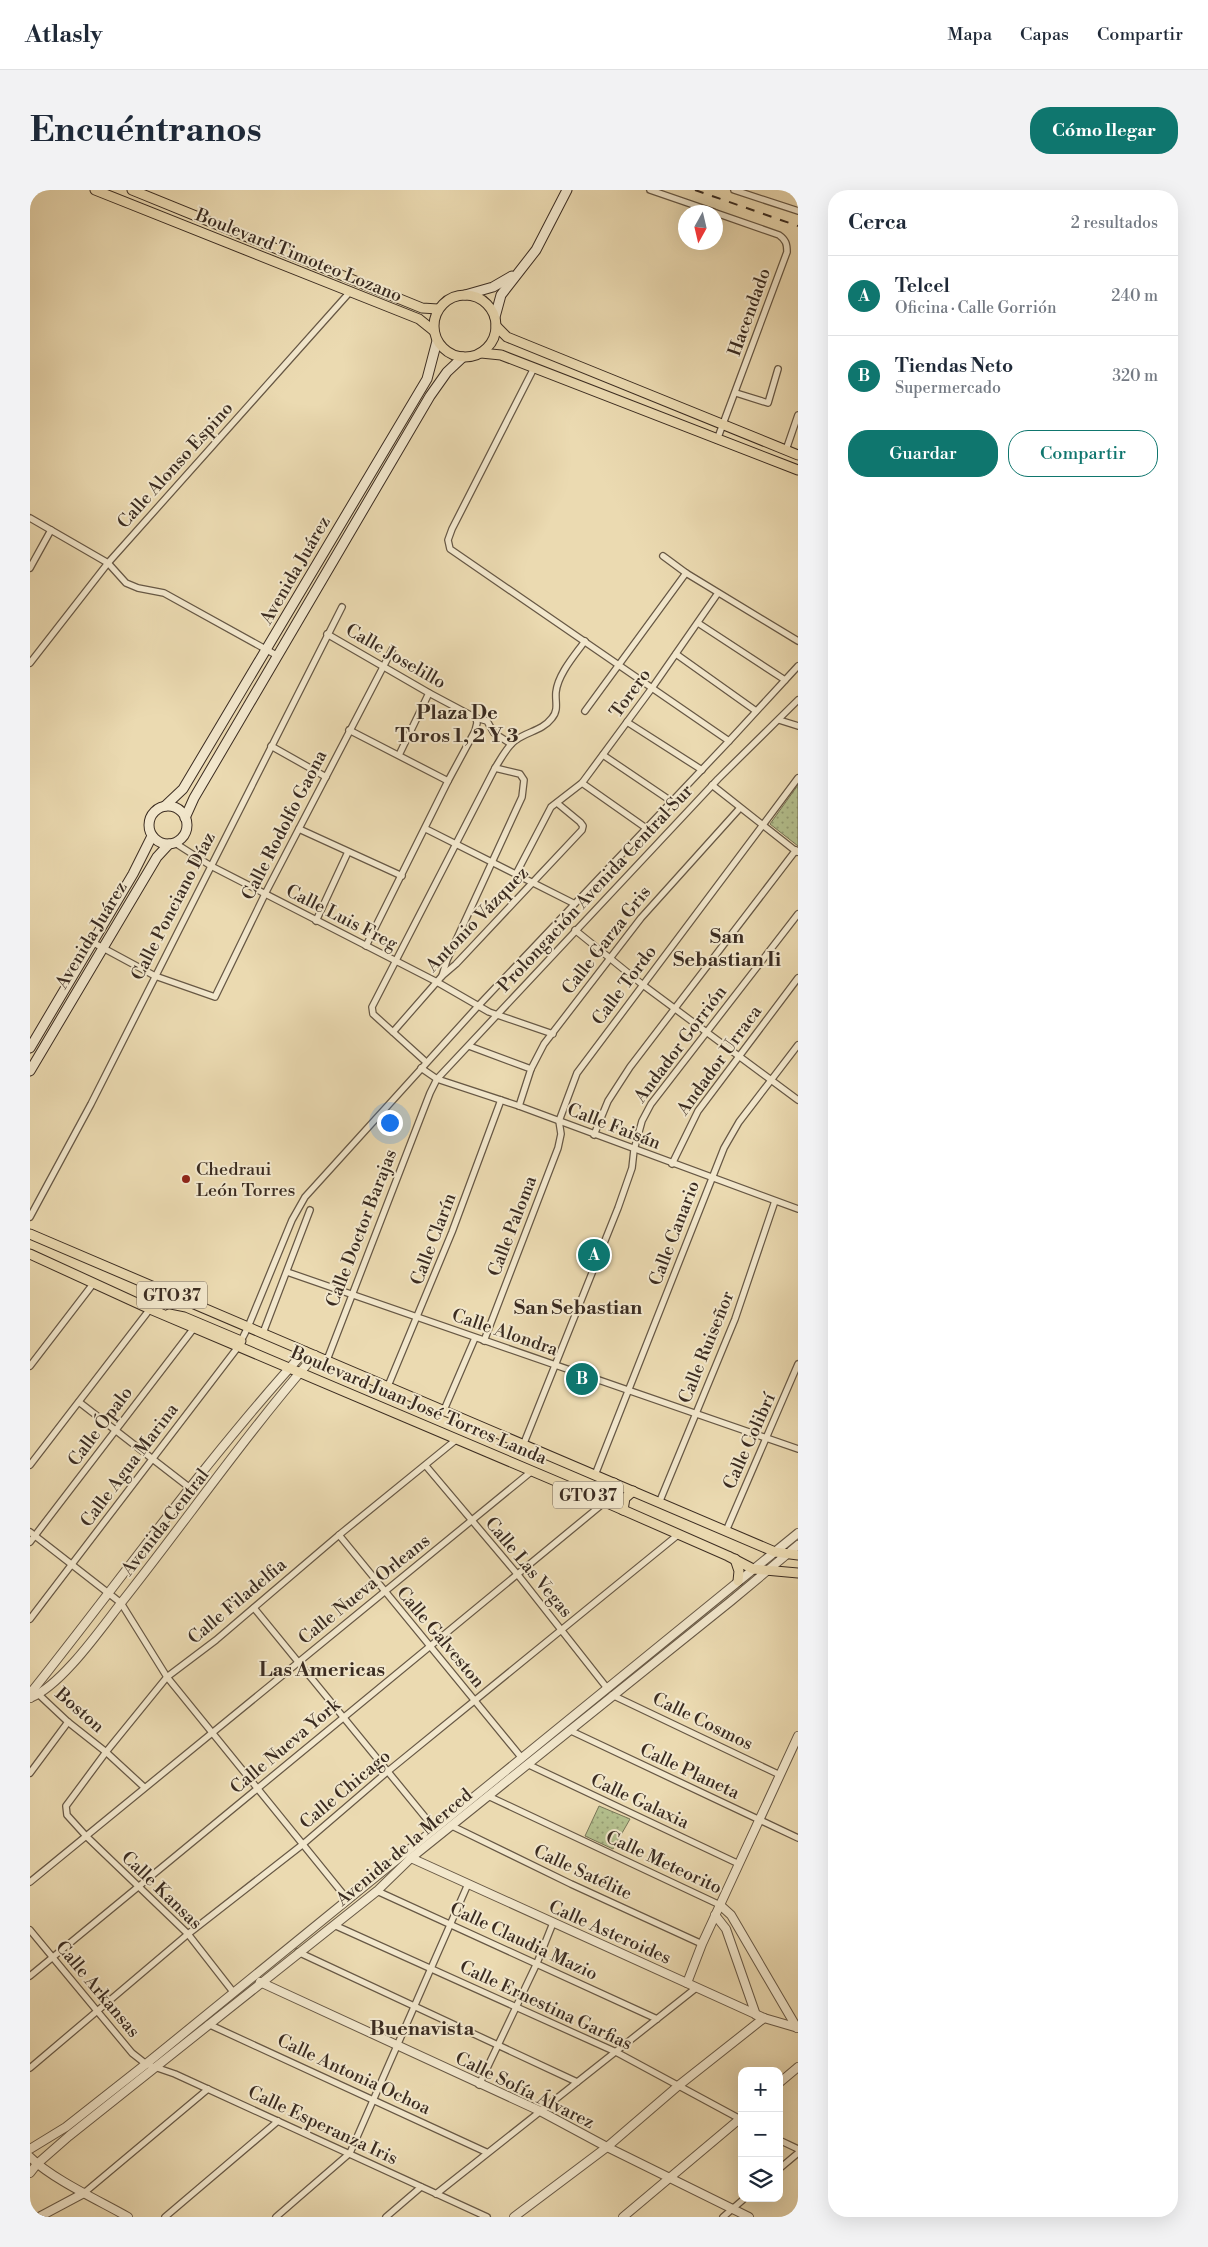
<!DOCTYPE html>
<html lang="es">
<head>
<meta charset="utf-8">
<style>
	body { margin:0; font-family:"Libre Bodoni",serif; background:#f2f2f3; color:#1f2937 }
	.controls { position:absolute; right:15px; bottom:15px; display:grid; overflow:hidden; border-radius:10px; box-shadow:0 5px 20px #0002 }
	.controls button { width:45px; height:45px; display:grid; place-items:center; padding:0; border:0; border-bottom:1px solid #e0e1e3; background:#fff; color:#1f2937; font:25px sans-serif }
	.compass { position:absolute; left:648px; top:15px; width:45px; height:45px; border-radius:50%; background:#fff; box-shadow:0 5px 20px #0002; rotate:188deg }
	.you { position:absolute; left:359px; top:932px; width:18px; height:18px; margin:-12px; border:4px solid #fff; border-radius:50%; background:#1a73e8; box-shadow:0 0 0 8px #1a73e833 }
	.badge { display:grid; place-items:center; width:32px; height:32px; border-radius:50%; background:#0f766e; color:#fff; font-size:16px; font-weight:700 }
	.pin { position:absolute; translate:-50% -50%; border:2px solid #fff; box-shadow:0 1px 5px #0006 }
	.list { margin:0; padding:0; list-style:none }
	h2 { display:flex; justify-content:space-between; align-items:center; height:65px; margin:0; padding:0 20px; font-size:21px }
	h2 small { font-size:16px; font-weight:400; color:#747a83 }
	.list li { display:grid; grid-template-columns:32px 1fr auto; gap:15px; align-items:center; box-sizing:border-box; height:80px; padding:0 20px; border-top:1px solid #e0e1e3 }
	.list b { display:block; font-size:19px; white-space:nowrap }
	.list p { margin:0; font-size:16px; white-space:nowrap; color:#747a83 }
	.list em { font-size:16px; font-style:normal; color:#747a83 }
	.actions { display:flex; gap:10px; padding:15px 20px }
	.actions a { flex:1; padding:11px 0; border:1px solid #0f766e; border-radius:20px; text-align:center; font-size:18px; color:#0f766e }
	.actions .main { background:#0f766e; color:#fff }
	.icon { flex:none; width:28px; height:28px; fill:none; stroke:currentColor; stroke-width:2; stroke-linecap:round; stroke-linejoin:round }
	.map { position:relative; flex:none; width:768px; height:2027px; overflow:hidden; border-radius:20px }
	header { display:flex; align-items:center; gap:30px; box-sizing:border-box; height:70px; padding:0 25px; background:#fff; border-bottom:1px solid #e0e1e3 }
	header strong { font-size:24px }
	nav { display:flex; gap:28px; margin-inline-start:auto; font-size:18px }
	.intro { display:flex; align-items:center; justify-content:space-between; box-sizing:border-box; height:120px; padding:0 30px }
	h1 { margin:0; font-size:35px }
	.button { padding:12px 22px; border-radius:20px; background:#0f766e; color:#fff; font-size:18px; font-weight:700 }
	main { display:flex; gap:30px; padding:0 30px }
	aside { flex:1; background:#fff; border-radius:20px; box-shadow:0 5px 20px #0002 }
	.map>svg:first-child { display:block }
</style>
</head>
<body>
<header>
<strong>Atlasly</strong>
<nav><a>Mapa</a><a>Capas</a><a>Compartir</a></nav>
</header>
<div class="intro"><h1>Encuéntranos</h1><a class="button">Cómo llegar</a></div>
<main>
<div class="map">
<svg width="768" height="2027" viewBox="0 0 768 2027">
	<defs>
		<pattern id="park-dots" width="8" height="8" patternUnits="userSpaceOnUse" patternTransform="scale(1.25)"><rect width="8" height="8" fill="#b4c08e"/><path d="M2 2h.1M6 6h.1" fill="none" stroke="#949c74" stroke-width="1.8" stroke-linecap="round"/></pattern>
	</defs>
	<rect width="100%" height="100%" fill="#ebdab1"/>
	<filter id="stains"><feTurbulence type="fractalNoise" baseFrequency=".004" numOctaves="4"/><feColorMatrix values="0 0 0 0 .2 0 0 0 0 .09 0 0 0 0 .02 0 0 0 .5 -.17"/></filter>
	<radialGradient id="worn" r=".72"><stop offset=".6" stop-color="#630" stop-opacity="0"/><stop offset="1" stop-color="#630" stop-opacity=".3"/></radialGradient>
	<!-- park -->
	<g fill="url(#park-dots)" stroke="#787658">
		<path d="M768,595V656L740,634Z"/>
		<path d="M569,1616L600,1629L583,1659L555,1646Z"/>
	</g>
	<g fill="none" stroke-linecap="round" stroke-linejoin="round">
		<!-- minor casing -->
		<g stroke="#675845" stroke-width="8">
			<g id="minor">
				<path d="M620,0L684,22"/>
				<path d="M704,0L768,21"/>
				<path d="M686,23L749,45C756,50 757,54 757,62L687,250"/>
				<path d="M504,178L422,339L418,350L420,359L699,551"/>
				<path d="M706,203L738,213L748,179"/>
				<path d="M756,260L768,225"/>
				<path d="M0,328L78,373L96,393L108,398L134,403L248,466"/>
				<path d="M633,366L656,383L768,451"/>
				<path d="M0,378L21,340"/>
				<path d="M668,433L755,490"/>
				<path d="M297,444L399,503L446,528L457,531L464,543L481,554"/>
				<path d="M646,464L726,521"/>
				<path d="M0,473L78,373L319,103"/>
				<path d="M555,521L656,383"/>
				<path d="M749,530L768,536"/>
				<path d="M597,532L672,580"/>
				<path d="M319,540L418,591"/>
				<path d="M241,556L296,587"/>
				<path d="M369,565L399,503"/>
				<path d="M573,565L641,611"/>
				<path d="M552,593L616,638"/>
				<path d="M682,595L767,662"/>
				<path d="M269,639L372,686"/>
				<path d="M396,639L543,713"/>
				<path d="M145,653L181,676L407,792L459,822L523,844"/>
				<path d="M486,684L521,617L552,593L622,498L688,403"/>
				<path d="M286,731L318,662"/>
				<path d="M545,740L613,795L768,910"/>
				<path d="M62,752L125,786L185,807L235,704L363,458"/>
				<path d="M336,756L418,591L445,541L447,533L446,528"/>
				<path d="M412,786L417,770L492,607L494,590L490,584L465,578C471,569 477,556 486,550C498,541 512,541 522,528C529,520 525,511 526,502C528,484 545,465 555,451"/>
				<path d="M363,842L412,786L426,774L552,640L553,636L550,632L527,613"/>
				<path d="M439,856L501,879"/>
				<path d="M396,872L343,824L342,817L465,578"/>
				<path d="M391,878L407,889L489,916L768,1019"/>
				<path d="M489,916L501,879L514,854L611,728L710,618"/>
				<path d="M564,945L578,911L600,877L766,660"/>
				<path d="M642,974L668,921L768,788"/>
				<path d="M0,1027L61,914L312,417"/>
				<path d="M257,1082L768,1259"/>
				<path d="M233,1143L280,1020"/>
				<path d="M454,1151L528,958L531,944L529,931L547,883L768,588"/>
				<path d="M297,1170L400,903L407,889L688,589L768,510"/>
				<path d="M0,1176L63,1094"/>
				<path d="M358,1196L422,1042L471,910"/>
				<path d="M49,1212L160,1298"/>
				<path d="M414,1220L445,1148"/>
				<path d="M494,1253L588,1018L602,978L604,960L612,931L621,914L768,724"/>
				<path d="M0,1275L120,1119"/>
				<path d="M396,1276L488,1385L577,1498"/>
				<path d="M565,1285L694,958L709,932L768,855"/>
				<path d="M629,1313L705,1129L745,1011"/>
				<path d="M696,1341L768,1174"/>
				<path d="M0,1342L91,1413L137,1487L318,1710"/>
				<path d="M309,1345L491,1567"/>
				<path d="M0,1352L164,1138"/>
				<path d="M224,1418L404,1638"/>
				<path d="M0,1429L208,1157L218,1137L262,1030L275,1007L449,815L699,551L768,476"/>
				<path d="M5,1501L38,1532L76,1562L114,1597"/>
				<path d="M582,1505L750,1585"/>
				<path d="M539,1540L768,1648"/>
				<path d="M497,1574L709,1674"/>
				<path d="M0,1583L38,1532"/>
				<path d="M458,1606L690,1715"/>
				<path d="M422,1636L541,1694L672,1754"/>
				<path d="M0,1692L502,1281"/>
				<path d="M347,1701L627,1829"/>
				<path d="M304,1735L586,1862L712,1930"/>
				<path d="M0,1740L102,1863L116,1874L145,1884L457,2027"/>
				<path d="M268,1762L547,1892"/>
				<path d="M0,1786L575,1312"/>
				<path d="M204,1803L158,1744L56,1646L37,1625L36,1616L76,1562L137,1487L186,1450L309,1345L427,1249"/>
				<path d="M178,1834L456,1962"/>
				<path d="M0,1878L158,1744L272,1655L357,1582L649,1344"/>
				<path d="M449,1895L507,1773L523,1733"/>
				<path d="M749,1950L768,1959"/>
				<path d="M749,1979L768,1963"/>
				<path d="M54,2003L178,1899"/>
				<path d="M406,2004L666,1798"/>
				<path d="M135,2027L248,1931"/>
				<path d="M246,2027L320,1963L438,1694"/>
				<path d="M356,2027L391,1997"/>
				<path d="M693,2027L715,2008"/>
			</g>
		</g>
		<!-- tertiary casing -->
		<g stroke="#675845" stroke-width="10">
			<g id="tertiary">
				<path d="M0,1508C31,1496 70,1440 91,1413C156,1331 216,1244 285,1165"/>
				<path d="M0,1508L3,1500C93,1387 177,1268 275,1161"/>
				<path d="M381,1668L734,1828L768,1838"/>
				<path d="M690,1715L701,1725L767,1838"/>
				<path d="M685,1725L696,1739L726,1825"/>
				<path d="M230,1792L510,1921L577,1957L719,2027"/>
				<path d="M657,1793L672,1754L768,1546"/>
				<path d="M749,1893L768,1877"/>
				<path d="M0,1959L36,1937L116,1874L768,1343"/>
				<path d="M0,1967C22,1989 70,2011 98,2027"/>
				<path d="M0,1983L7,1974L39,1946L347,1701L381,1668L701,1411L768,1355"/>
				<path d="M9,2027L54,2003"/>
				<path d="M484,2027L577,1957L648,1896L734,1828"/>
				<path d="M593,2027L712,1927"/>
			</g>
		</g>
		<!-- secondary casing -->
		<g stroke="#3b2c21" stroke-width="11">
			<g id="secondary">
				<path d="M435,105L463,97L482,86"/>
				<path d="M465,127L471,105L506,60L537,0"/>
				<path d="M135,616L153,599L397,189L407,151"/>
				<circle cx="138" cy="635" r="19"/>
				<path d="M155,628L164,608L400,206L417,182L433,167"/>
				<path d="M0,858L103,684L122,646"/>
				<path d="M0,881L127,667L139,654"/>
			</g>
		</g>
		<!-- primary casing -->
		<g stroke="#3b2c21" stroke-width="11">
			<g id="primary">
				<path d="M65,0L389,129L404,141"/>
				<path d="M102,0L392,118L408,119"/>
				<circle cx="435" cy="136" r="31"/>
				<path d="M466,136L477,147L768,265"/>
				<path d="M451,163L471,165L768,280"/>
				<path d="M0,1044L745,1362L768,1365"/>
				<path d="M0,1064L120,1119L575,1312L698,1366L723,1379L768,1383"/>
				<path d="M139,1124L154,1127L211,1151"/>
				<path d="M575,1312L583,1301L584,1293"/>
				<path d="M593,1320L595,1308L603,1301"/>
				<path d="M705,1369L709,1381L708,1391"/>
			</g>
		</g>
		<!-- minor -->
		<use href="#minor" stroke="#f2e7cc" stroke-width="5.5"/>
		<!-- tertiary -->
		<use href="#tertiary" stroke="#f2e7cc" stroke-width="8"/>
		<!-- secondary -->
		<use href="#secondary" stroke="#f2e7cc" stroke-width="9"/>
		<!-- primary -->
		<use href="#primary" stroke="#ebdab1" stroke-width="9"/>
		<!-- rail -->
		<path stroke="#3b2c21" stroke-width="2" stroke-dasharray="9 9" stroke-linecap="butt" d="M665,0L768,36"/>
	</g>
	<!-- markers -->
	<circle fill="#8f2418" stroke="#f2e7cc" stroke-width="2" cx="156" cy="989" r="5"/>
	<g text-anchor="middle" stroke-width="4" stroke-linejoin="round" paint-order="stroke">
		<!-- shield labels -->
		<g fill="#f2e7cc" stroke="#726454" stroke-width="1">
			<rect x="107" y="1091.5" width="70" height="27" rx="4"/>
			<rect x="523" y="1291.5" width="70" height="27" rx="4"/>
		</g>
		<g font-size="16" font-weight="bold" fill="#3b2c21">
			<text x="142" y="1111">GTO 37</text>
			<text x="558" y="1311">GTO 37</text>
		</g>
		<!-- street labels -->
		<g font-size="18" fill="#3b2c21" stroke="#f2e7cc">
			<text transform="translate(269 65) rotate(22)" y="6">Boulevard Timoteo Lozano</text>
			<text transform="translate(719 122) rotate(-70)" y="6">Hacendado</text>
			<text transform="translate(145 275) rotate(-48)" y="6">Calle Alonso Espino</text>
			<text transform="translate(265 380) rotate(-60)" y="6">Avenida Juárez</text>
			<text transform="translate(366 466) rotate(30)" y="6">Calle Joselillo</text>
			<text transform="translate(600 503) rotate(-54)" y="6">Torero</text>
			<text transform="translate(254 635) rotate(-63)" y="6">Calle Rodolfo Gaona</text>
			<text transform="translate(565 698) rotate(-47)" y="6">Prolongación Avenida Central Sur</text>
			<text transform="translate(143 716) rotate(-63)" y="6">Calle Ponciano Díaz</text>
			<text transform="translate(312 727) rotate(27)" y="6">Calle Luis Freg</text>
			<text transform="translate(447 729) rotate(-46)" y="6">Antonio Vázquez</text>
			<text transform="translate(61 745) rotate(-59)" y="6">Avenida Juárez</text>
			<text transform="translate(576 750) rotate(-52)" y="6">Calle Garza Gris</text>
			<text transform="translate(594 795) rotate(-53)" y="6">Calle Tordo</text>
			<text transform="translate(650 854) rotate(-53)" y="6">Andador Gorrión</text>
			<text transform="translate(689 870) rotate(-54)" y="6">Andador Urraca</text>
			<text transform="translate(584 936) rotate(21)" y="6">Calle Faisán</text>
			<text transform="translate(482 1036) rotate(-69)" y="6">Calle Paloma</text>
			<text transform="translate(331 1038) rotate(-69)" y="6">Calle Doctor Barajas</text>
			<text transform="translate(644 1043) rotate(-69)" y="6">Calle Canario</text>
			<text transform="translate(403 1049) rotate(-69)" y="6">Calle Clarín</text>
			<text transform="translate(475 1142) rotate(19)" y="6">Calle Alondra</text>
			<text transform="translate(676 1157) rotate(-68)" y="6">Calle Ruiseñor</text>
			<text transform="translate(389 1215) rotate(23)" y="6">Boulevard Juan José Torres Landa</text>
			<text transform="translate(70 1236) rotate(-53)" y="6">Calle Ópalo</text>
			<text transform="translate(719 1251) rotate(-66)" y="6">Calle Colibrí</text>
			<text transform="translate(99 1275) rotate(-53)" y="6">Calle Agua Marina</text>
			<text transform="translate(135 1332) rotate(-52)" y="6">Avenida Central</text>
			<text transform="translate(499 1377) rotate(50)" y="6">Calle Las Vegas</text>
			<text transform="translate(334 1399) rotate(-39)" y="6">Calle Nueva Orleans</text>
			<text transform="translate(207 1411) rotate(-40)" y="6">Calle Filadelfia</text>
			<text transform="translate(411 1447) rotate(50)" y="6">Calle Galveston</text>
			<text transform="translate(50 1520) rotate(41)" y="6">Boston</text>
			<text transform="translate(673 1531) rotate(26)" y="6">Calle Cosmos</text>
			<text transform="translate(255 1556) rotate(-40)" y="6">Calle Nueva York</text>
			<text transform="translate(660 1581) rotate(25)" y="6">Calle Planeta</text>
			<text transform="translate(315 1599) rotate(-40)" y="6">Calle Chicago</text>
			<text transform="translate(610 1611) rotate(25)" y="6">Calle Galaxia</text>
			<text transform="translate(374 1657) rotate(-40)" y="6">Avenida de la Merced</text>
			<text transform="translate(634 1672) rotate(25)" y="6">Calle Meteorito</text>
			<text transform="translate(553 1682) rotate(25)" y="6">Calle Satélite</text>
			<text transform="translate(132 1700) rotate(44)" y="6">Calle Kansas</text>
			<text transform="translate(580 1742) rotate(24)" y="6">Calle Asteroides</text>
			<text transform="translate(494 1751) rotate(25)" y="6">Calle Claudia Mazio</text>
			<text transform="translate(68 1799) rotate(50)" y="6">Calle Arkansas</text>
			<text transform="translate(516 1815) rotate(25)" y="6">Calle Ernestina Garfias</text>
			<text transform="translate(324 1884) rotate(25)" y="6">Calle Antonia Ochoa</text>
			<text transform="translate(495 1900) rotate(26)" y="6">Calle Sofía Álvarez</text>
			<text transform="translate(293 1935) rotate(25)" y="6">Calle Esperanza Iris</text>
		</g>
		<!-- poi labels -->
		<g font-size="18" fill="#3b2c21" stroke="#f2e7cc" text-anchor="start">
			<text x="166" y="985">Chedraui<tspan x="166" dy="21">León Torres</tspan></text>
		</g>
		<!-- quarter labels -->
		<g font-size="20" font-weight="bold" fill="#3b2c21" stroke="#f2e7cc">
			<text x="427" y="529">Plaza De<tspan x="427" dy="23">Toros 1, 2 Y 3</tspan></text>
			<text x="697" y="753">San<tspan x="697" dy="23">Sebastian Ii</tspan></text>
			<text x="548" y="1124">San Sebastian</text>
			<text x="292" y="1486">Las Americas</text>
			<text x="392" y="1845">Buenavista</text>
		</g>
	</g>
	<rect width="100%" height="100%" filter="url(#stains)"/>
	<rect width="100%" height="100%" fill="url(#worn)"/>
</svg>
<div class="controls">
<button>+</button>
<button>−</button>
<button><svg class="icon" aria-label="layers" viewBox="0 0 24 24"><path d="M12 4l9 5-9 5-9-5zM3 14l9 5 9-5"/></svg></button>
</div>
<svg class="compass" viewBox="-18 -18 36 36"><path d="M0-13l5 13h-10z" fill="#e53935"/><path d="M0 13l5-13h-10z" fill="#747a83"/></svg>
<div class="you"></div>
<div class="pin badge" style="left:564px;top:1065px">A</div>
<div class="pin badge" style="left:552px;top:1189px">B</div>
</div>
<aside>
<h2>Cerca<small>2 resultados</small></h2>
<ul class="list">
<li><span class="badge">A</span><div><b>Telcel</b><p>Oficina · Calle Gorrión</p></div><em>240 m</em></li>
<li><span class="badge">B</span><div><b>Tiendas Neto</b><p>Supermercado</p></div><em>320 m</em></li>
</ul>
<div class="actions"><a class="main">Guardar</a><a>Compartir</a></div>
</aside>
</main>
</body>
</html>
